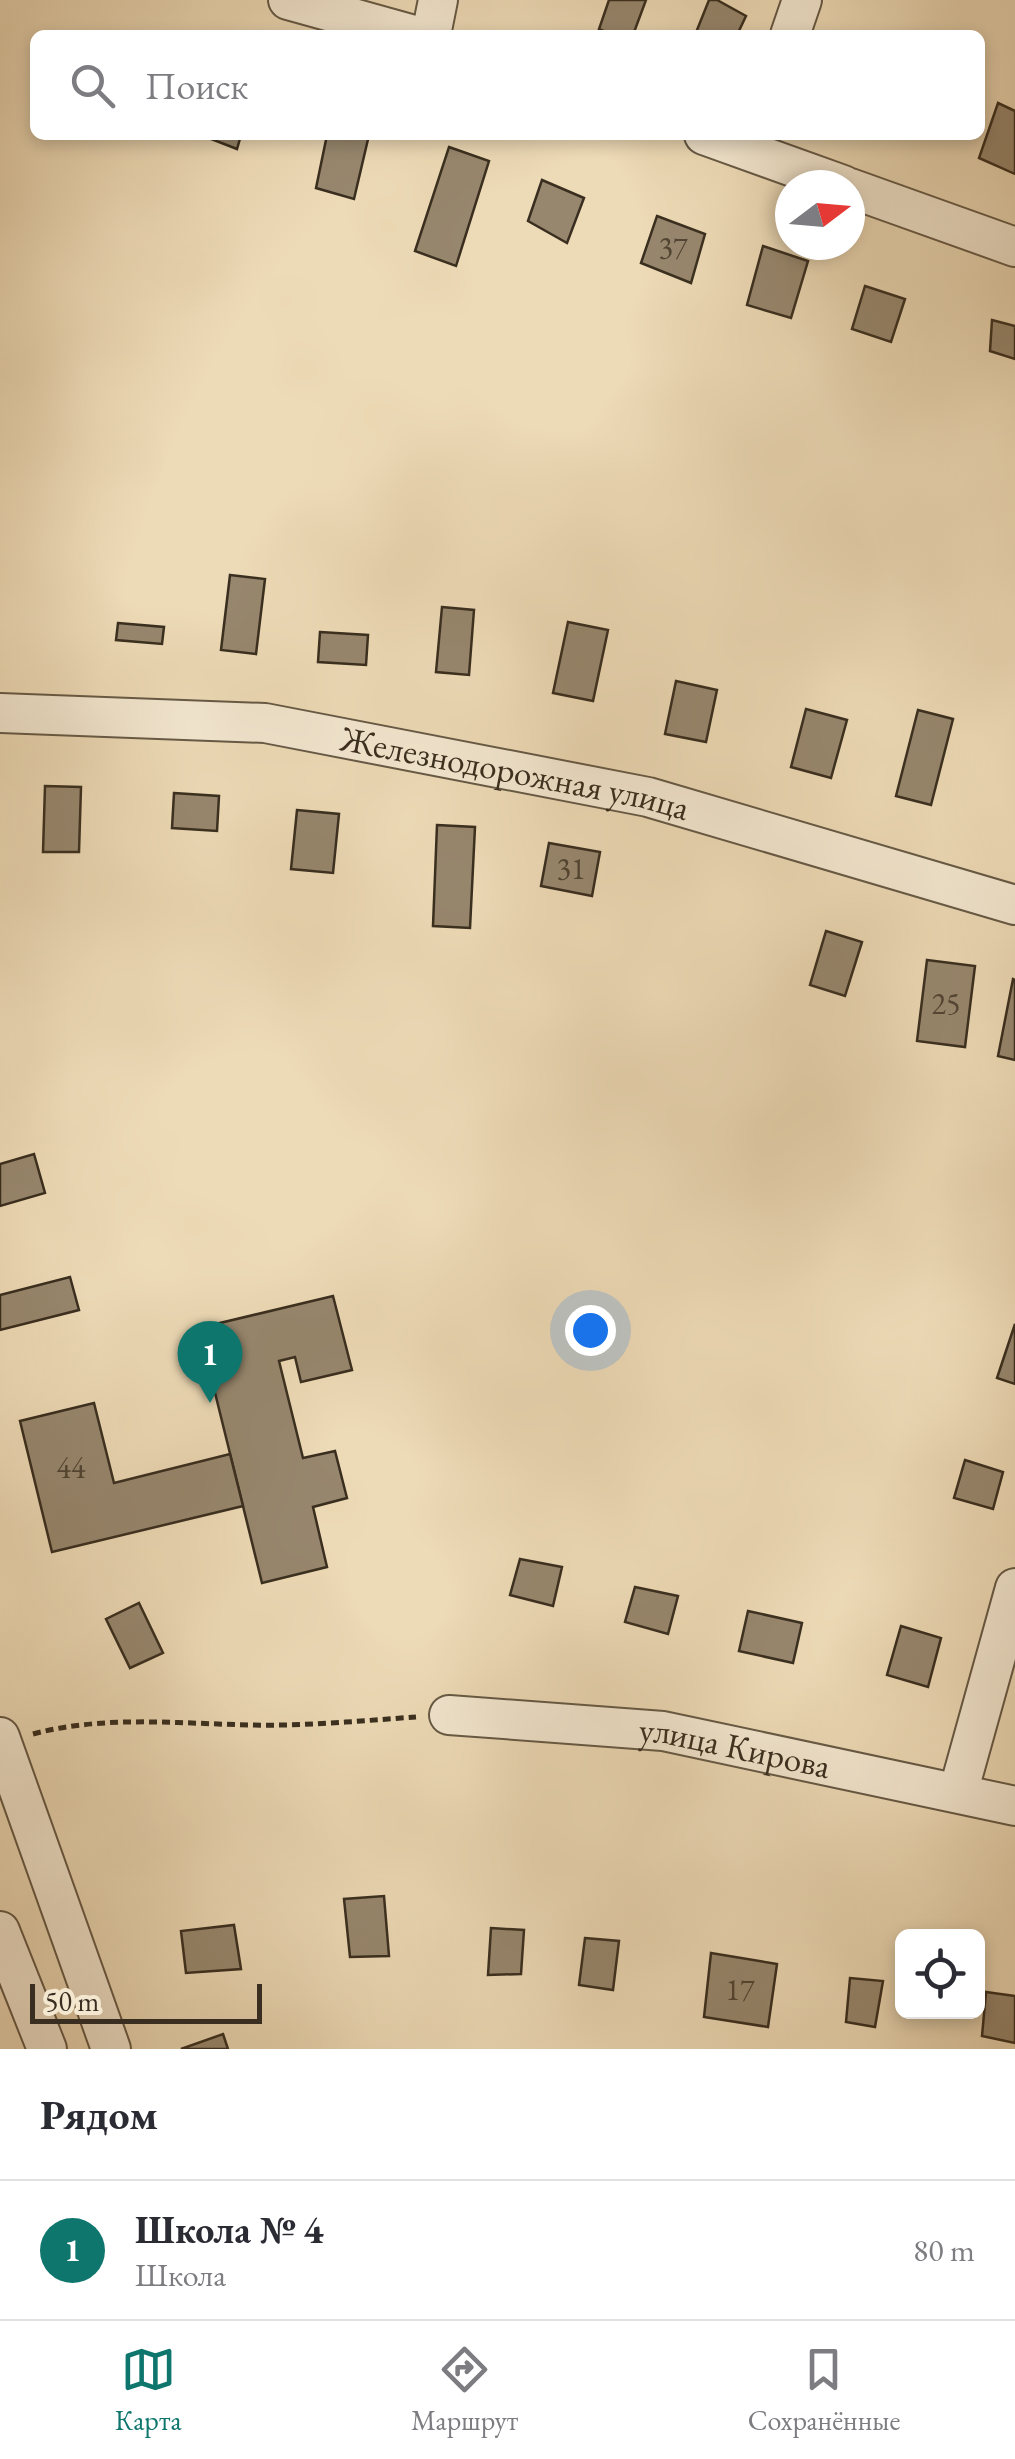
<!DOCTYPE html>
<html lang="ru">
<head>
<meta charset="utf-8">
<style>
	body { margin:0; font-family:"EB Garamond",serif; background:#f2f2f3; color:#2b2b33 }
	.controls { position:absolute; right:30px; bottom:30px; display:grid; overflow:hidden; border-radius:15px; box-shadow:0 5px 15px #0003 }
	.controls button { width:90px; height:90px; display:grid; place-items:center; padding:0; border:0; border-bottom:2px solid #e1e1e2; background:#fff; color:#2b2b33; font:50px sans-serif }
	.compass { position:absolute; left:775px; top:170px; width:90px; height:90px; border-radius:50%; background:#fff; box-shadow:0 5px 15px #0003; rotate:74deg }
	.scale { position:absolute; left:30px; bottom:25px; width:232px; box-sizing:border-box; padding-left:10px; border:5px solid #392e1f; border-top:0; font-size:28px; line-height:35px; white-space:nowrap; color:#392e1f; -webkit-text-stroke:8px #f3e7d0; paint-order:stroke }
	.you { position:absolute; left:590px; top:1330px; width:35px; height:35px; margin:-25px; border:8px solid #fff; border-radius:50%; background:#1a73e8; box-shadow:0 0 0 15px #1a73e833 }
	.badge { display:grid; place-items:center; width:65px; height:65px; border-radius:50%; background:#0f766e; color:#fff; font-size:32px; font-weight:700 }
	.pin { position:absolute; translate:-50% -82px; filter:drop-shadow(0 2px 5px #0008) }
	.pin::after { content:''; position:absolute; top:52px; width:35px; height:30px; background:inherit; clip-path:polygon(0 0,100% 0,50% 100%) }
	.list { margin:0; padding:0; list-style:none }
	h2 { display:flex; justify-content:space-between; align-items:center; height:130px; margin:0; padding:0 40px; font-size:42px }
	h2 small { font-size:32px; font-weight:400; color:#7c7c81 }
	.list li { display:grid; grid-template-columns:65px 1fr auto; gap:30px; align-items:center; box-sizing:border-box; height:140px; padding:0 40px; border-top:2px solid #e1e1e2 }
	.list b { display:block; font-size:38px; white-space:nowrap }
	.list p { margin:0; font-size:32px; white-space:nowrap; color:#7c7c81 }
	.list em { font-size:32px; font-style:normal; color:#7c7c81 }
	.icon { flex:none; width:55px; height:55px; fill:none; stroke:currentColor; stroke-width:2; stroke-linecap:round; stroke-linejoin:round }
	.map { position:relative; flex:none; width:1015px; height:2049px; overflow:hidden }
	.search { position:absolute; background:#fff; box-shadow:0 5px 15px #0003; left:30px; right:30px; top:30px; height:110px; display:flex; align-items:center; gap:25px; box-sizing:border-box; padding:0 35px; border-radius:15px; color:#7c7c81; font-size:38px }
	.sheet { height:270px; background:#fff }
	nav { display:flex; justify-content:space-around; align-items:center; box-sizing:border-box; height:140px; border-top:2px solid #e1e1e2; background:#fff; font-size:28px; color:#7c7c81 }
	nav a { display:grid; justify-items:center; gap:5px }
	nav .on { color:#0f766e }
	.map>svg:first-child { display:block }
</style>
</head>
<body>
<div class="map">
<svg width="1015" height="2049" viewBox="0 0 1015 2049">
	<rect width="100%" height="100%" fill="#eddab6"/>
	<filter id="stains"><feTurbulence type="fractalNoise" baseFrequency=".002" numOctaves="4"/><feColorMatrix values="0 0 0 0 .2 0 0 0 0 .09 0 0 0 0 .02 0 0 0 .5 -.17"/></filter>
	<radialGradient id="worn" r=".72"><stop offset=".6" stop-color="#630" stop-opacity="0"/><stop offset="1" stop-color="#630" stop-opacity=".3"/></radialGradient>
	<!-- building -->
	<g fill="#97876e" stroke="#392e1f" stroke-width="2.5">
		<path d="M609,0H646L633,35H612L599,29Z"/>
		<path d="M709,0H717L746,16L737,35H695Z"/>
		<path d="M998,103L1015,111V174L979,158Z"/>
		<path d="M201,135H241L237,149Z"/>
		<path d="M327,135H369L354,199L316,188Z"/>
		<path d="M449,147L489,161L456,266L415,251Z"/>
		<path d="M542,180L584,198L567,243L528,221Z"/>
		<path d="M657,216L705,234L691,283L641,263Z"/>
		<path d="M763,246L808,261L791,318L747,305Z"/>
		<path d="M865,286L905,299L891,342L852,329Z"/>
		<path d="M992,320L1015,326V359L990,351Z"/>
		<path d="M230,575L265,579L256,654L221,650Z"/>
		<path d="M442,607L474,610L469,675L436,672Z"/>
		<path d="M568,622L608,630L593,701L553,693Z"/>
		<path d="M118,623L164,627L162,644L116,640Z"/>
		<path d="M320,632L368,635L366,665L318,662Z"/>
		<path d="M676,681L717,690L706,742L665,734Z"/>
		<path d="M806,709L847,720L831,778L791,767Z"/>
		<path d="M918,710L953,719L931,805L896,796Z"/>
		<path d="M45,786L81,787L79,852H43Z"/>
		<path d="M174,793L219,796L217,831L172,828Z"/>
		<path d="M297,810L339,814L333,873L291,869Z"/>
		<path d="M437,825L475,827L470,928L433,926Z"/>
		<path d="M549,843L600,852L592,896L541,886Z"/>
		<path d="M826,931L862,942L845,996L810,985Z"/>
		<path d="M927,960L975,966L965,1047L917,1041Z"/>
		<path d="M1013,979L1015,980V1060L998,1056Z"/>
		<path d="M34,1154L45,1193L0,1206V1164Z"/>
		<path d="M70,1277L79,1310L0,1330V1295Z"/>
		<path d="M333,1296L352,1370L301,1382L295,1357L279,1361L303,1458L335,1451L347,1498L313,1507L327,1567L262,1583L199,1328Z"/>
		<path d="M1015,1324V1384L997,1378Z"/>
		<path d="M94,1403L114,1483L230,1454L243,1506L52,1552L20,1421Z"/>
		<path d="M965,1460L1003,1472L993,1509L954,1498Z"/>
		<path d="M520,1559L562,1567L553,1606L510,1595Z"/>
		<path d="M635,1587L678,1596L668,1634L625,1622Z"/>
		<path d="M139,1603L163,1653L130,1668L106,1619Z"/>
		<path d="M748,1611L802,1623L793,1663L739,1651Z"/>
		<path d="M901,1626L941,1638L928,1687L887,1675Z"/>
		<path d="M384,1896L389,1956L350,1957L344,1899Z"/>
		<path d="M234,1925L241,1969L186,1973L181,1931Z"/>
		<path d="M491,1928L524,1930L521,1974L488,1975Z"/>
		<path d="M585,1938L619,1941L613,1990L579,1985Z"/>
		<path d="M711,1953L777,1964L768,2027L704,2017Z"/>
		<path d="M850,1978L883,1981L875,2027L846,2022Z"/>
		<path d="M986,1992L1015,1996V2043L982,2036Z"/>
		<path d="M223,2034L228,2049H181Z"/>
	</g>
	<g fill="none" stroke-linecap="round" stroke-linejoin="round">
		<!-- minor casing -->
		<g stroke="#665945" stroke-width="42">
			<g id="minor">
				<path d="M288,0L414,35"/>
				<path d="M431,35L438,0"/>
				<path d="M790,35L802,0"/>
				<path d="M704,135L843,185"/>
				<path d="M850,188L1015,247"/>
				<path id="s1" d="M0,713L265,723L648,797L1015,905"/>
				<path id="s2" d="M449,1715L663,1731L1015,1806"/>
				<path d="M0,1737L111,2049"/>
				<path d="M958,1793L1015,1588"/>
				<path d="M0,1931L47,2049"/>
			</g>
		</g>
		<!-- path -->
		<path stroke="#392e1f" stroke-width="5" stroke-dasharray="8 5" stroke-linecap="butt" d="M33,1734C115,1712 202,1727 285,1725C329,1724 372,1720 416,1717"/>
		<!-- minor -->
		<use href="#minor" stroke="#f3e7d0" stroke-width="38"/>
	</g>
	<g text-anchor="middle" stroke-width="10" stroke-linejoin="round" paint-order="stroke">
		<!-- number labels -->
		<g font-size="30" fill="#504433">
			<text x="673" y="258">37</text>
			<text x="571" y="879">31</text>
			<text x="946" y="1014">25</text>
			<text x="71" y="1478">44</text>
			<text x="740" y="2000">17</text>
		</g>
		<!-- street labels -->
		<g font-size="35" fill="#392e1f" stroke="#f3e7d0">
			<text dy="12" stroke="none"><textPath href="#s1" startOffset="520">Железнодорожная улица</textPath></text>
			<text dy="12" stroke="none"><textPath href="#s2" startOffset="288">улица Кирова</textPath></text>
		</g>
	</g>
	<rect width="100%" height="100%" filter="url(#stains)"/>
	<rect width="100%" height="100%" fill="url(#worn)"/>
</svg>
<div class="controls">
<button><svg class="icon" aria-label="locate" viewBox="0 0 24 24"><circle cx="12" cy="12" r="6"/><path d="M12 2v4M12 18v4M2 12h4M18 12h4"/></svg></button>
</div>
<svg class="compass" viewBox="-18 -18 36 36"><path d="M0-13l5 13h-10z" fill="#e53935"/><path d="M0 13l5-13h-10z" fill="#7c7c81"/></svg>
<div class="scale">50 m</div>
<div class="you"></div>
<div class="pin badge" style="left:210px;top:1403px">1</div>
<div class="search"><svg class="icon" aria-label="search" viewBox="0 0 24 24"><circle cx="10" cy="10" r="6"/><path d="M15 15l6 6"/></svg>Поиск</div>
</div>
<section class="sheet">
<h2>Рядом<small></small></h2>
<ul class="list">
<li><span class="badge">1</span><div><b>Школа № 4</b><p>Школа</p></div><em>80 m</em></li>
</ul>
</section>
<nav>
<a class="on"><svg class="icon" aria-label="map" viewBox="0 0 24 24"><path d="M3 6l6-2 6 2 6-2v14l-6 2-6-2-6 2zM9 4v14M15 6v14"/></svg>Карта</a>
<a><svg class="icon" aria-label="directions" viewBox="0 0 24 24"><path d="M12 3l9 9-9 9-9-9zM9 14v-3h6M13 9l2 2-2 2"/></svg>Маршрут</a>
<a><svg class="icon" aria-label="saved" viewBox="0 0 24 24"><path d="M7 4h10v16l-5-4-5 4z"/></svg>Сохранённые</a>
</nav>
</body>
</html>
